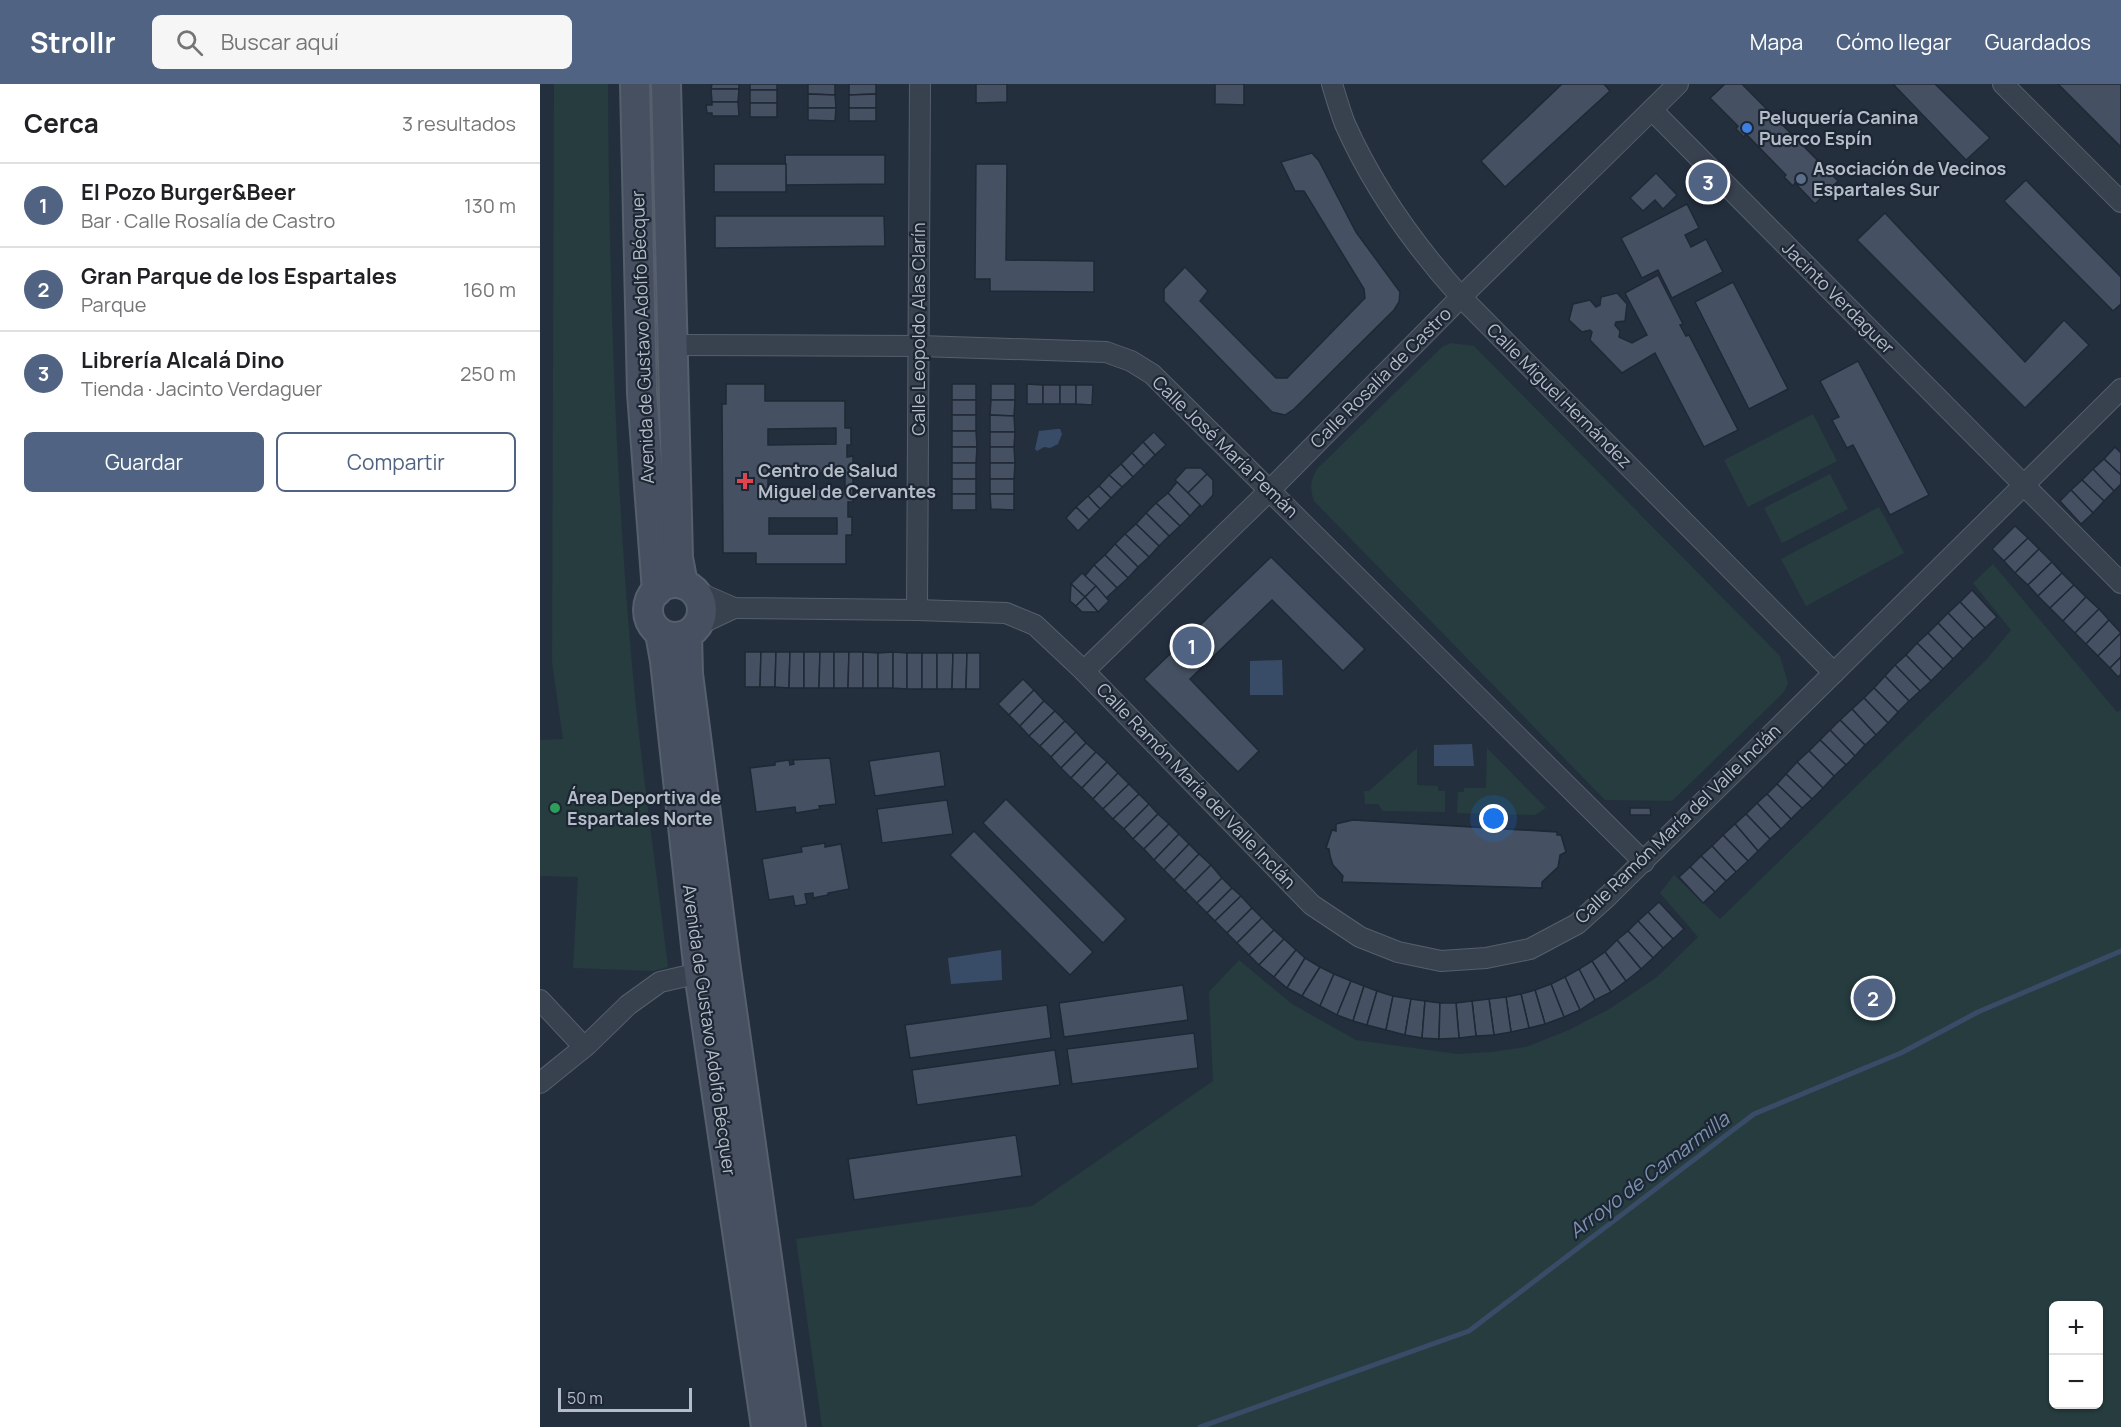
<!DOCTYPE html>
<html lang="es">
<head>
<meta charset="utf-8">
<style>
	body { margin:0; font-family:Manrope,sans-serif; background:#f6f6f6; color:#202124 }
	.controls { position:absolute; right:18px; bottom:18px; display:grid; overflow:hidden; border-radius:9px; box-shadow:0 2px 4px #0004 }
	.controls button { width:54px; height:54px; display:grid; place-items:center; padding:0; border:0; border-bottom:2px solid #e0e0e0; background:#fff; color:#202124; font:30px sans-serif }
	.scale { position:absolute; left:18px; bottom:15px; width:134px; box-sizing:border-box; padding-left:6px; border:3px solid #b4bcc9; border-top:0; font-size:16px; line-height:21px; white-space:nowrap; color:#b4bcc9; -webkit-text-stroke:4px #1d2633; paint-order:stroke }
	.you { position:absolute; left:954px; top:735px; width:21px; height:21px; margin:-15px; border:4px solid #fff; border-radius:50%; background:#1a73e8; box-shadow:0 0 0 9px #1a73e833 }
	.badge { display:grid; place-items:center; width:39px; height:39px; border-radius:50%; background:#506383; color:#fff; font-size:20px; font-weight:700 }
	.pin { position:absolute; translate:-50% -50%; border:3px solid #fff; box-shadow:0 2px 6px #0006 }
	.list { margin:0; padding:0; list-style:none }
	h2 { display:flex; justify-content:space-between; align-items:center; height:78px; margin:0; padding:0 24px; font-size:26px }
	h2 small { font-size:20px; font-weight:400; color:#757577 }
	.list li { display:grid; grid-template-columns:39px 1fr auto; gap:18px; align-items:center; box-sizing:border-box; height:84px; padding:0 24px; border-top:2px solid #e0e0e0 }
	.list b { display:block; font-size:22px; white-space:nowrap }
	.list p { margin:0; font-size:20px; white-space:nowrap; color:#757577 }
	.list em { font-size:20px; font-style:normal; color:#757577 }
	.actions { display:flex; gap:12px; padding:18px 24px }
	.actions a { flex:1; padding:14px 0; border:2px solid #506383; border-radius:9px; text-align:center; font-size:21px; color:#506383 }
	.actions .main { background:#506383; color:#fff }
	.icon { flex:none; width:33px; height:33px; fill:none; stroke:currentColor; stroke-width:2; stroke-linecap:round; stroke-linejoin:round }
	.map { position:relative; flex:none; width:1581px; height:1343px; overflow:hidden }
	header { display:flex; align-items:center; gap:36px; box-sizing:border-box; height:84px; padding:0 30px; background:#506383; color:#fff }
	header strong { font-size:28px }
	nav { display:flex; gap:33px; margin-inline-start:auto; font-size:21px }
	.search { width:420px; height:54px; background:#f6f6f6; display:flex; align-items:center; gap:15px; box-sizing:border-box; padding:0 21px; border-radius:9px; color:#757577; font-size:22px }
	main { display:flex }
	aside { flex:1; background:#fff }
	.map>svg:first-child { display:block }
</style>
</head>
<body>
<header>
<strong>Strollr</strong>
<div class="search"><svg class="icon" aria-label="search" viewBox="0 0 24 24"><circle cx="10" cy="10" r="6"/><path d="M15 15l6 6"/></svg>Buscar aquí</div>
<nav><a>Mapa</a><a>Cómo llegar</a><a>Guardados</a></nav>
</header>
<main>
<aside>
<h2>Cerca<small>3 resultados</small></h2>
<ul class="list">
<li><span class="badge">1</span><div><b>El Pozo Burger&amp;Beer</b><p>Bar · Calle Rosalía de Castro</p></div><em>130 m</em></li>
<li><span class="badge">2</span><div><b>Gran Parque de los Espartales</b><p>Parque</p></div><em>160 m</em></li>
<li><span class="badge">3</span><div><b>Librería Alcalá Dino</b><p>Tienda · Jacinto Verdaguer</p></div><em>250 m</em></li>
</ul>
<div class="actions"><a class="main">Guardar</a><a>Compartir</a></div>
</aside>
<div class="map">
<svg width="1581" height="1343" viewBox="0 0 1581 1343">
	<rect width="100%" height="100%" fill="#242f3e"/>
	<!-- green -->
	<g fill="#263c3f" fill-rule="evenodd">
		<path d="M14,0H68C69,194 75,387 92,581C101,682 116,783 128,883L113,887L33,884L38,793L0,792V656L23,655L12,578Z"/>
		<path d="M911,259L934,262L1240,572L1248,599L1244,608L1132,717L1065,716L774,417C770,404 770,397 777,385L902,263Z"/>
		<path d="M1273,330L1297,377L1208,423L1184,376Z"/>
		<path d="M1290,390L1308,425L1242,459L1224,424Z"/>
		<path d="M1339,423L1364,469L1266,522L1241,475Z"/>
		<path d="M1453,480L1577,628L1581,626V1343H282L256,1155L492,1122L673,997L669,908L699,876L752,920L816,956L917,970L951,968L986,963L1029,946L1071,924L1117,893L1158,853L1120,809L1134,791L1180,835L1446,576L1471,546L1433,499ZM1514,1222H1558V1320H1514Z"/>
		<path d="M877,664V701L898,702V707H905V728L843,727L838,720H825L824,707H829Z"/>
		<path d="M947,664L1006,724L995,731L917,729L918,708H924V704H946Z"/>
	</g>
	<!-- water -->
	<g fill="#394c67">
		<path d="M517,345H520L522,350L518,360L510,364L504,363L497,367L495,365L499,347Z"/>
		<path d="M742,576L743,611H710V577Z"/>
		<path d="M932,660L934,682H894V661Z"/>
		<path d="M461,866L462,896L411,900L408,874Z"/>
	</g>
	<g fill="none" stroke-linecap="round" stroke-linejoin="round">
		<!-- stream -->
		<path stroke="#394c67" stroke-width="5" d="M660,1343L929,1247L1214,1030L1361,969L1438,928L1581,867"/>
	</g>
	<!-- building -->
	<g fill="#455162" stroke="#1f2835" stroke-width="1.5" fill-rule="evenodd">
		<path d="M172,0H199V5H171Z"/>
		<rect x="210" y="0" width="27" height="6"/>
		<path d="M268,0H295V11L268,10Z"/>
		<path d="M309,0H336V10L309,11Z"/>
		<path d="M436,0H467V18L436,19Z"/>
		<path d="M675,0H704V21L675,20Z"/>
		<path d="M1022,0H1064L1070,7L965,103L941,77Z"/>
		<path d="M1185,0H1202L1298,97L1275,120L1255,99L1253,102L1244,93L1246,91L1206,50L1204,53L1196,45L1198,42L1170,14Z"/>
		<path d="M1353,0H1395L1450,54L1426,76Z"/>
		<path d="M1518,0H1581V63Z"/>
		<path d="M171,5H199L198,18H172Z"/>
		<rect x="210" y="6" width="27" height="13"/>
		<path d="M268,10L295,11L296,24H268Z"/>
		<path d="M336,10V24H309V11Z"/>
		<path d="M172,18H198L199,32H172V29H167L166,21H172Z"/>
		<rect x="210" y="19" width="27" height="14"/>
		<path d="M268,24H296L295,37L268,36Z"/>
		<rect x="309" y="24" width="27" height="13"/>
		<path d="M772,69L779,77L816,148L860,208L859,218L854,226L754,325L745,331L732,328L624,217V205L645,183L668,207L660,217L736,294H747L825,214L824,205L764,107H755L741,78Z"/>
		<path d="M245,71H345V100L246,101Z"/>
		<rect x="174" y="80" width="72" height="28"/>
		<path d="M436,80H467L466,176L554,177V208L450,207V195H435Z"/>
		<path d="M1116,89L1137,111L1123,125L1115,116L1103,127L1090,114Z"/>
		<path d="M1486,96L1581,193V220L1573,227L1464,117Z"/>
		<path d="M1147,120L1159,144L1145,151L1151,163L1166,155L1183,188L1132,214L1118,186L1102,194L1081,154Z"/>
		<path d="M1345,129L1485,278L1524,236L1549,261L1485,324L1317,156Z"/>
		<path d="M175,132H344L345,162L175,164Z"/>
		<path d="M1118,191L1143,240L1140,241L1146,252L1149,251L1198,346L1164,363L1115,269L1082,289L1050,256L1052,248L1050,246L1042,248L1029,236L1033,220L1050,216L1056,223L1060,221L1061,213L1077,209L1087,220L1085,237L1076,238L1075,241L1080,247L1079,253L1092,259L1107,251L1085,209Z"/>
		<path d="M1193,198L1248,305L1209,325L1155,218Z"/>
		<path d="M1318,277L1389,411L1350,431L1313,361L1307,364L1292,336L1299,333L1280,297Z"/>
		<path d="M186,300H225V317H305V344H311V361H307V373L313,372V418H308V433H312V451H306V480H216V469H183L182,320H186ZM296,344V360L228,361V345ZM228,389H305V405H228ZM229,434H297V450H229Z"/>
		<rect x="412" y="300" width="24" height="16"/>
		<rect x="451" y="300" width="24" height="16"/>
		<path d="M487,300L503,301V320H487Z"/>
		<rect x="503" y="301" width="17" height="19"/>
		<rect x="520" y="301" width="16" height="19"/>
		<path d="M536,301H553L552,321L536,320Z"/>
		<rect x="412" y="316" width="24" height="15"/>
		<path d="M451,316H475L474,332L450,331Z"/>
		<rect x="412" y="331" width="24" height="16"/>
		<path d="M450,331L474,332L475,348H450Z"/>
		<path d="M412,347H436L437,363H412Z"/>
		<path d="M450,348H475L474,363H450Z"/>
		<path d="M614,348L626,361L615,371L603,358Z"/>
		<path d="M603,358L615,371L604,382L592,369Z"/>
		<path d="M412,363H437L436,379H412Z"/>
		<path d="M450,363H474L475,379H450Z"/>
		<path d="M1575,363L1581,369V391L1564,375Z"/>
		<path d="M592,369L604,382L593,393L581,380Z"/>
		<path d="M1564,375L1581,391V400L1574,407L1553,385Z"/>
		<rect x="412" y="379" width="24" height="16"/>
		<path d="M450,379H475L474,395H450Z"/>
		<path d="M581,380L593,393L582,403L569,391Z"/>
		<path d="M646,384H661L667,390L648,409L635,396Z"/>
		<path d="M1553,385L1574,407L1564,417L1542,396Z"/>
		<path d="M667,390L673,396V411L662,423L648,409Z"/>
		<path d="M569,391L582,403L571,414L559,402Z"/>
		<rect x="412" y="395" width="24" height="15"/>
		<rect x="450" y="395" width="24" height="15"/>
		<path d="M1542,396L1564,417L1553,429L1531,406Z"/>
		<path d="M637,398L660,421L650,432L628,409Z"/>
		<path d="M559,402L571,414L560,425L548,412Z"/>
		<path d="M1531,406L1553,429L1541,440L1520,417Z"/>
		<path d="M628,409L650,432L640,442L616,419Z"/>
		<rect x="412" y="410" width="24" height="16"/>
		<path d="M450,410H474V426L451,425Z"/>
		<path d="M548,412L560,425L549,436L536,423Z"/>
		<path d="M616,419L640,442L629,452L606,429Z"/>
		<path d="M536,423L549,436L538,447L526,434Z"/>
		<path d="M606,429L629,452L619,462L596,440Z"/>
		<path d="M596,440L619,462L609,473L585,450Z"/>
		<path d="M1475,442L1488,454L1464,477L1452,465Z"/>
		<path d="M585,450L609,473L598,483L575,460Z"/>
		<path d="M1488,454L1499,465L1475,489L1464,477Z"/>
		<path d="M575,460L598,483L588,494L565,471Z"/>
		<path d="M1499,465L1512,478L1488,501L1475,489Z"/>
		<path d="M565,471L588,494L577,504L554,481Z"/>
		<path d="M731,473L825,565L803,587L732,516L650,595L719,667L698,688L604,595Z"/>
		<path d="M1512,478L1522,489L1498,512L1488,501Z"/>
		<path d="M554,481L577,504L566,514L545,492Z"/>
		<path d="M542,489L556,502L545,513L531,500Z"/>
		<path d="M1522,489L1534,501L1510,524L1498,512Z"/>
		<path d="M531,500L545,513L536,522L530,517Z"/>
		<path d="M1534,501L1546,513L1523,537L1510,524Z"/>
		<path d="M556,502L569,517L558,528L545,513Z"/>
		<path d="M1432,506L1457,533L1445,544L1420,518Z"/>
		<path d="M545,513L558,528H542L536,522Z"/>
		<path d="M1546,513L1559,525L1535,549L1523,537Z"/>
		<path d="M1420,518L1445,544L1433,555L1408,529Z"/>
		<path d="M1559,525L1569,536L1546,560L1535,549Z"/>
		<path d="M1408,529L1433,555L1423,565L1398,539Z"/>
		<path d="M1569,536L1581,549L1558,572L1546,560Z"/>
		<path d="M1398,539L1423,565L1413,575L1388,549Z"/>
		<path d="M1388,549L1413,575L1403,585L1377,559Z"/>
		<path d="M1581,549V573L1570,584L1558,572Z"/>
		<path d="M1377,559L1403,585L1391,597L1366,571Z"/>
		<path d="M205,568H221L220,603H205Z"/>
		<path d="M221,568H236L235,603H220Z"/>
		<path d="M236,568H250L249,604L235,603Z"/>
		<path d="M250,568H264V604H249Z"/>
		<path d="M264,568H280L279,604H264Z"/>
		<path d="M280,568H294V604H279Z"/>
		<path d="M294,568H309L308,604H294Z"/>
		<path d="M309,568H323V604H308Z"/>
		<path d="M323,568L338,569V604H323Z"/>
		<path d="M353,568V604H338V569Z"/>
		<path d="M353,568L367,569V605L353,604Z"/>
		<rect x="367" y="569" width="15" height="36"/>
		<rect x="382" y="569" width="15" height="36"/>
		<path d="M397,569H413L412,605H397Z"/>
		<path d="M413,569H427L426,605H412Z"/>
		<path d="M427,569H440V605H426Z"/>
		<path d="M1366,571L1391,597L1380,607L1355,581Z"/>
		<path d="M1581,573V590L1578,593L1570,584Z"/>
		<path d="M1355,581L1380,607L1369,617L1345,592Z"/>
		<path d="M1345,592L1369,617L1358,628L1334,604Z"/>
		<path d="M483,595L494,606L469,631L458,620Z"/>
		<path d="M1334,604L1358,628L1348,639L1324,614Z"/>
		<path d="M494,606L504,617L480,642L469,631Z"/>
		<path d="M1324,614L1348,639L1336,651L1312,625Z"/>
		<path d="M504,617L515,627L489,652L480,642Z"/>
		<path d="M1312,625L1336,651L1325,661L1300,636Z"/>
		<path d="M515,627L525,637L500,662L489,652Z"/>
		<path d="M1300,636L1325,661L1315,672L1290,646Z"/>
		<path d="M525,637L536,648L511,673L500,662Z"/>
		<path d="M1290,646L1315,672L1306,681L1280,656Z"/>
		<path d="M536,648L546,659L521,684L511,673Z"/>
		<path d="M1280,656L1306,681L1294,692L1269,667Z"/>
		<path d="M546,659L556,668L531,694L521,684Z"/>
		<path d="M400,667L405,702L335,712L329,677Z"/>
		<path d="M1269,667L1294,692L1283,704L1257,678Z"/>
		<path d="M556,668L567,678L542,704L531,694Z"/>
		<path d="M290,674L296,720L279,722L280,725L256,729L255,723L216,728L210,684L235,681V678L249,676L250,681L254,680L253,676Z"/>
		<path d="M567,678L578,689L553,715L542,704Z"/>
		<path d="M1257,678L1283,704L1272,715L1246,690Z"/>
		<path d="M578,689L589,700L563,725L553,715Z"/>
		<path d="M1246,690L1272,715L1262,724L1237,700Z"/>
		<path d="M589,700L599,710L573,735L563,725Z"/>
		<path d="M1237,700L1262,724L1251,735L1227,710Z"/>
		<path d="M599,710L609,720L584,745L573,735Z"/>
		<path d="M1227,710L1251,735L1241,745L1217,719Z"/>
		<path d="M466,715L586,835L563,859L443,739Z"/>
		<path d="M407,716L413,750L342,759L337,725Z"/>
		<path d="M1217,719L1241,745L1230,755L1206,730Z"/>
		<path d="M609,720L618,730L593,755L584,745Z"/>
		<path d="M1090,724H1110L1111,731H1090Z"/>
		<path d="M618,730L629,740L604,765L593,755Z"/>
		<path d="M1206,730L1230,755L1218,767L1195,740Z"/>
		<path d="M813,736L1017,748V751H1021L1026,768L1020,771L1018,783L1002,798V804L802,798L803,792L793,781L790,772L789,765L786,764L792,746L796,747V740ZM833,760L859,761L858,782L832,781ZM889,762L914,763V783H888ZM945,764H971L970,785L944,784Z"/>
		<path d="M813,736L1017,748V751H1021L1026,768L1020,771L1018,783L1002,798V804L802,798L803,792L793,781L790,772L789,765L786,764L792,746L796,747V740Z"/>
		<path d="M629,740L639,750L614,776L604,765Z"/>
		<path d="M1195,740L1218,767L1208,777L1183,751Z"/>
		<path d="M434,747L553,868L530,891L410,771Z"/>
		<path d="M639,750L649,760L624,786L614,776Z"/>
		<path d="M1183,751L1208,777L1196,788L1172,762Z"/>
		<path d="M285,759V763L301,760L309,805L288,809V811L273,814V809L265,810L267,820L255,822L253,812L229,816L222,775L262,768L261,763Z"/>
		<path d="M649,760L659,770L634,796L624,786Z"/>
		<path d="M1172,762L1196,788L1186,797L1161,772Z"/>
		<path d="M659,770L671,781L645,807L634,796Z"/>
		<path d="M1161,772L1186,797L1175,808L1150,783Z"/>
		<path d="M671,781L682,794L657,819L645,807Z"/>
		<path d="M1150,783L1175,808L1163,819L1139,793Z"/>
		<path d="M682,794L692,804L667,829L657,819Z"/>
		<path d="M692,804L701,812L675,837L667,829Z"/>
		<path d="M701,812L712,824L687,849L675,837Z"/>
		<path d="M1119,818L1144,845L1133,855L1108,828Z"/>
		<path d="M712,824L722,834L697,859L687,849Z"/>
		<path d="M1108,828L1133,855L1123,864L1098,837Z"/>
		<path d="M722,834L734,846L709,871L697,859Z"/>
		<path d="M1098,837L1123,864L1113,874L1088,847Z"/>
		<path d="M734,846L744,855L719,881L709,871Z"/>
		<path d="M1088,847L1113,874L1101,885L1077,856Z"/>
		<path d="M744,855L756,866L734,893L719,881Z"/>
		<path d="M1077,856L1101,885L1086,897L1065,868Z"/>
		<path d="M756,866L765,874L747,904L734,893Z"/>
		<path d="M1065,868L1086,897L1071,908L1052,877Z"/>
		<path d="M765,874L780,883L762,912L747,904Z"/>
		<path d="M1052,877L1071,908L1055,916L1039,885Z"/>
		<path d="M780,883L794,890L780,922L762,912Z"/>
		<path d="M1039,885L1055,916L1040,926L1025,893Z"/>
		<path d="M794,890L811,897L797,931L780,922Z"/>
		<path d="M1025,893L1040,926L1024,933L1011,900Z"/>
		<path d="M811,897L824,902L813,937L797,931Z"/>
		<path d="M1011,900L1024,933L1005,940L995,906Z"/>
		<path d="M643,901L648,936L524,953L519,919Z"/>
		<path d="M824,902L837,907L827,941L813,937Z"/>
		<path d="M995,906L1005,940L989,944L981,910Z"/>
		<path d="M837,907L853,912L846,946L827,941Z"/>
		<path d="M981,910L989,944L971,948L966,913Z"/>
		<path d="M853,912L871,915L865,951L846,946Z"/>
		<path d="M966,913L971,948L954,951L949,915Z"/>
		<path d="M871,915L885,917L882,954L865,951Z"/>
		<path d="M949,915L954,951L936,952L932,917Z"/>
		<path d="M885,917L900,919L899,955L882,954Z"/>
		<path d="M932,917L936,952L919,954L916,919Z"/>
		<path d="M900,919H916L919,954L899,955Z"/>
		<path d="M507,921L511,954L370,974L365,941Z"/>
		<path d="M654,949L658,984L532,1000L527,965Z"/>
		<path d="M515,966L520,1001L377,1021L372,986Z"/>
		<path d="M476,1051L482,1092L314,1116L308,1075Z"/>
	</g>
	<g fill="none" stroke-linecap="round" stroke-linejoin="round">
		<!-- street casing -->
		<g stroke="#565f6c" stroke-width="22">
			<g id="street">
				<path d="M792,0C796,13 800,27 805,40C833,103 875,162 921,213L1294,589"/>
				<path d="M1463,0L1581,118"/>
				<path d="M1112,26L1581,499"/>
				<path d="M131,261L380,262L566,268L591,277L612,290L1104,778"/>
				<path d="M155,507L194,524L377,526L466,529L495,541L544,587L772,821L820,853L858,868L901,877L946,874L990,865L1037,840L1068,812L1581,305"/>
				<path d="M377,526L380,0"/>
				<path d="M158,541L194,524"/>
				<path d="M544,587L730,406L921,213L1138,0"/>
				<path d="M0,916L44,963"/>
				<path d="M0,999L47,961L88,921L120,898L159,889"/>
			</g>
		</g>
		<!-- secondary casing -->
		<g stroke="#565f6c" stroke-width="32">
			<g id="secondary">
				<path d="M95,0L102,309L117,507"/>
				<path d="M126,0L138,474L143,500"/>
				<circle cx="135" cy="526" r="27"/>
				<path d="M120,549L125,577L159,889L226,1343"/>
				<path d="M147,551L148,590L186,885L251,1343"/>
			</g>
		</g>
		<!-- street -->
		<use href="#street" stroke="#38414e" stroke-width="20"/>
		<!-- secondary -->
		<use href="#secondary" stroke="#465061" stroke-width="28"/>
	</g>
	<!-- markers -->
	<circle fill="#3f7fe0" stroke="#1d2633" stroke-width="2" cx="1207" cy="44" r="6"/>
	<circle fill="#5c6f8a" stroke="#1d2633" stroke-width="2" cx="1261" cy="95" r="6"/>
	<path fill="#e0444e" stroke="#1d2633" stroke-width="2" d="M202 388h6v6h6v6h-6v6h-6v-6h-6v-6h6z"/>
	<circle fill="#2e9e5b" stroke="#1d2633" stroke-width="2" cx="15" cy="724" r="6"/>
	<g text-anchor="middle" stroke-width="4.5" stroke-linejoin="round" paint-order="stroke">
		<!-- poi labels -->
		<g font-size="18" font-weight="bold" fill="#b4bcc9" stroke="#1d2633" text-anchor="start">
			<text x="1219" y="40">Peluquería Canina<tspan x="1219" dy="21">Puerco Espín</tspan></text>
			<text x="1273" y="91">Asociación de Vecinos<tspan x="1273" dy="21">Espartales Sur</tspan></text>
			<text x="218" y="393">Centro de Salud<tspan x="218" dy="21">Miguel de Cervantes</tspan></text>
			<text x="27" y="720">Área Deportiva de<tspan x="27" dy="21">Espartales Norte</tspan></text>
		</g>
		<!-- street labels -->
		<g font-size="18" fill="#b4bcc9" stroke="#1d2633">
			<text transform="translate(1298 214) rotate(45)" y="6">Jacinto Verdaguer</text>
			<text transform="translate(379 245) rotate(-90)" y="6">Calle Leopoldo Alas Clarín</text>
			<text transform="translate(103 253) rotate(-92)" y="6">Avenida de Gustavo Adolfo Bécquer</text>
			<text transform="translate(841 294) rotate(-45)" y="6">Calle Rosalía de Castro</text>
			<text transform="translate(1019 312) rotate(45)" y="6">Calle Miguel Hernández</text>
			<text transform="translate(685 363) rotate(44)" y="6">Calle José María Pemán</text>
			<text transform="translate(656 702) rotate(46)" y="6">Calle Ramón María del Valle Inclán</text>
			<text transform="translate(1138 740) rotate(-44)" y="6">Calle Ramón María del Valle Inclán</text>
			<text transform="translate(169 946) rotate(82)" y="6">Avenida de Gustavo Adolfo Bécquer</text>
		</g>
		<!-- water labels -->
		<g font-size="20" font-style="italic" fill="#7c92b1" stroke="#1d2633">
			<text transform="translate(1109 1091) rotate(-37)" y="7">Arroyo de Camarmilla</text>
		</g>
	</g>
</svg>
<div class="controls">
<button>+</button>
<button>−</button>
</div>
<div class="scale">50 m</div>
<div class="you"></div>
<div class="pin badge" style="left:652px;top:562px">1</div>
<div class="pin badge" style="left:1333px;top:914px">2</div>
<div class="pin badge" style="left:1168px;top:98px">3</div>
</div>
</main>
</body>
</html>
